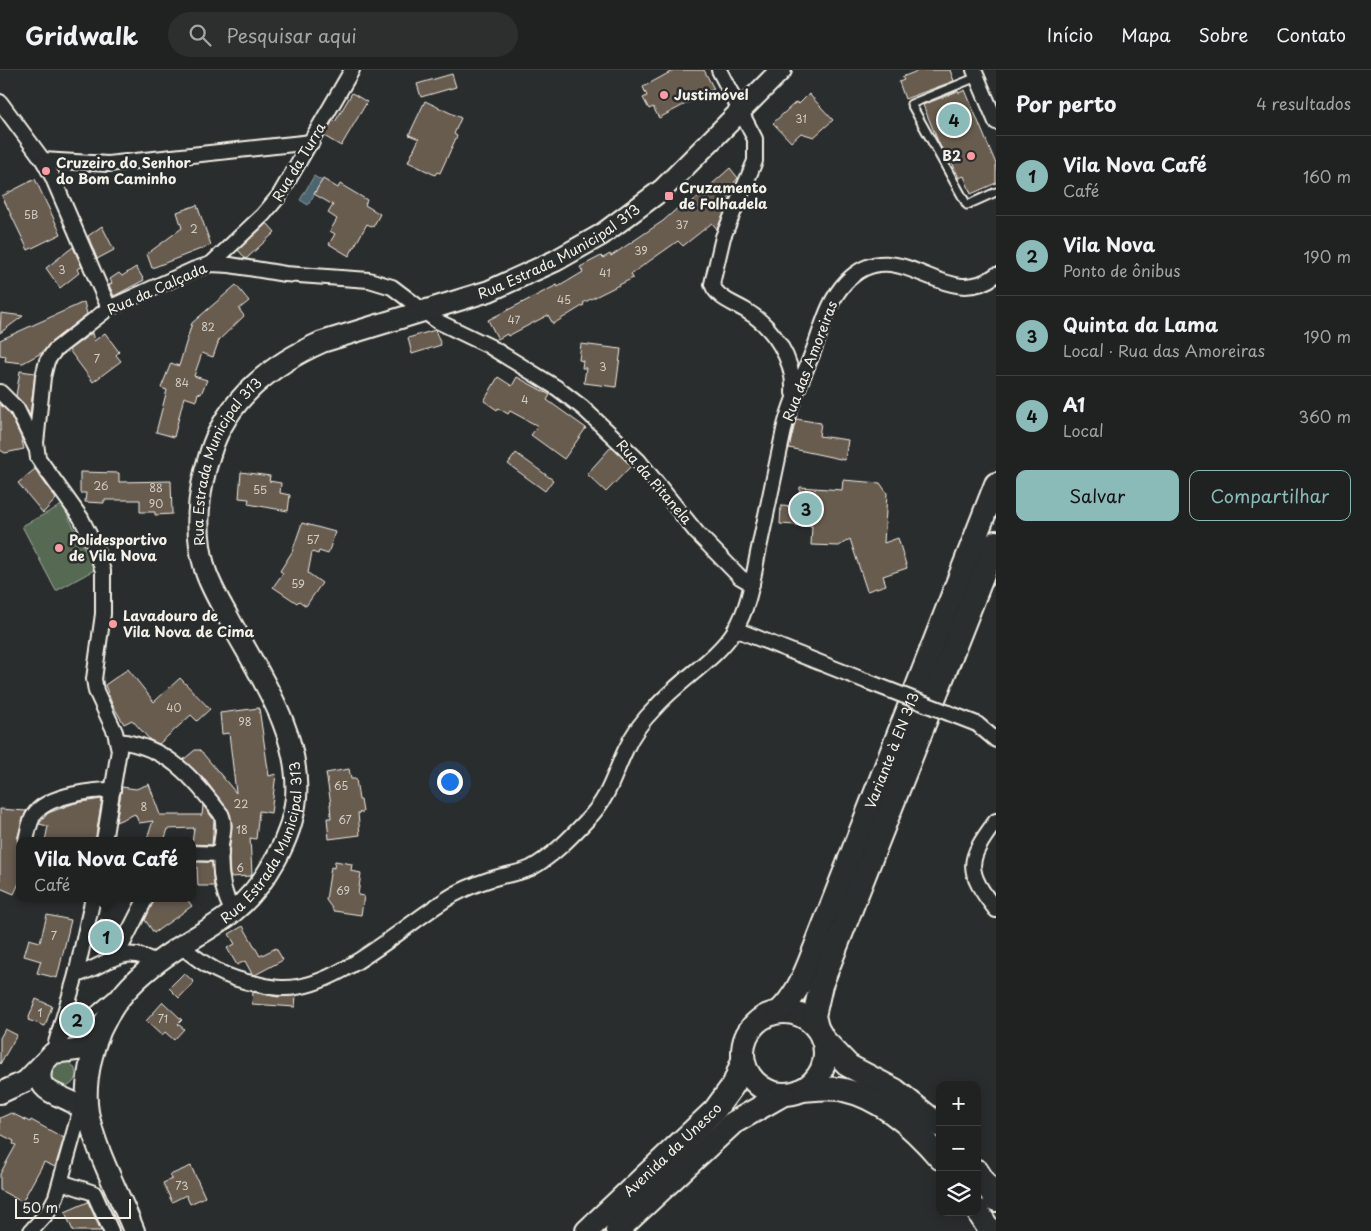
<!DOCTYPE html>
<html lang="pt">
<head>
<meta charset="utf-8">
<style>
	body { margin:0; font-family:"Playpen Sans",sans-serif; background:#2d2f2f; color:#f1f3f6 }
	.controls { position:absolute; right:15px; bottom:15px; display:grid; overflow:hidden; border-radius:10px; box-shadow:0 2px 12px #0003 }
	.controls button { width:45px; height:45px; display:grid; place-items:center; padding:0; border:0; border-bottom:1px solid #3d3f40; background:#202222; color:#f1f3f6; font:25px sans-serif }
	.scale { position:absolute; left:15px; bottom:12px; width:116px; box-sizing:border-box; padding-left:5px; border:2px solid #f4f1e8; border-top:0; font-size:14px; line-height:18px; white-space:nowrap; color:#f4f1e8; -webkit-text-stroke:4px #2a2d2e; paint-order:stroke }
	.you { position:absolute; left:449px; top:711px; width:18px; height:18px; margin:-12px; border:4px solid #fff; border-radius:50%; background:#1a73e8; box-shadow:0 0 0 8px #1a73e833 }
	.badge { display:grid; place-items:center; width:32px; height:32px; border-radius:50%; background:#8bbbb9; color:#111; font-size:16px; font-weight:700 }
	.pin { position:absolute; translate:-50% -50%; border:2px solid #fff; box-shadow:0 1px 5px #0006 }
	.popup { position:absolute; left:16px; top:767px; width:180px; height:65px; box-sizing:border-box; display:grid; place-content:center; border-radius:10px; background:#202222; filter:drop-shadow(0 1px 4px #0005); font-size:16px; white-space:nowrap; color:#a2a4a5 }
	.popup b { font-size:19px; color:#f1f3f6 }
	.popup::after { content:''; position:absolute; left:50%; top:100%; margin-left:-10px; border:10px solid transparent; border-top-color:#202222 }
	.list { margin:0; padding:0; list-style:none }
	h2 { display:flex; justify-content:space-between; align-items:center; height:65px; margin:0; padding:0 20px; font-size:21px }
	h2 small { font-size:16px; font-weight:400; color:#a2a4a5 }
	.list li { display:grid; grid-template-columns:32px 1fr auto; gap:15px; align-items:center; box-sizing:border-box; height:80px; padding:0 20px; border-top:1px solid #3d3f40 }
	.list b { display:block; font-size:19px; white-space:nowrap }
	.list p { margin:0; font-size:16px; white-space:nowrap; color:#a2a4a5 }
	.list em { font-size:16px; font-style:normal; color:#a2a4a5 }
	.actions { display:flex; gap:10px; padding:15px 20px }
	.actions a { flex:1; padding:11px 0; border:1px solid #8bbbb9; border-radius:10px; text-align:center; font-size:18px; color:#8bbbb9 }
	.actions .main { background:#8bbbb9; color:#111 }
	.icon { flex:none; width:28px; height:28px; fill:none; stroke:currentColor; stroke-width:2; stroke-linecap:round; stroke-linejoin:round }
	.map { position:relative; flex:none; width:996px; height:1161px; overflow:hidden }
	header { display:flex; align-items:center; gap:30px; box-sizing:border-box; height:70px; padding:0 25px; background:#202222; border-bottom:1px solid #3d3f40 }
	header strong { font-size:24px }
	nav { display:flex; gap:28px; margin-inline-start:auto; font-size:18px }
	.search { width:350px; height:45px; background:#2d2f2f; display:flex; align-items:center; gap:12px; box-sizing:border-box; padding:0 18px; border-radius:28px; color:#a2a4a5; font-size:19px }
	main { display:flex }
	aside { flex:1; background:#202222 }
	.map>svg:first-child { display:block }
</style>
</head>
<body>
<header>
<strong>Gridwalk</strong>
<div class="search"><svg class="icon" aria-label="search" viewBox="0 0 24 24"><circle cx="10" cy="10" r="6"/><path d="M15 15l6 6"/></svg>Pesquisar aqui</div>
<nav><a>Início</a><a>Mapa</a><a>Sobre</a><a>Contato</a></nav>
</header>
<main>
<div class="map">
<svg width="996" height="1161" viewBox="0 0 996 1161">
	<rect width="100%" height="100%" fill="#2a2d2e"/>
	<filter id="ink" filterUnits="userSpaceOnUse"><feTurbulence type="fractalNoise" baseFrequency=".02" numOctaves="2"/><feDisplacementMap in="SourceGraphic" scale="10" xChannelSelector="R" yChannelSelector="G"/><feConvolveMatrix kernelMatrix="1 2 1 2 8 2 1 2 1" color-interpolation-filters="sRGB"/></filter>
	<g filter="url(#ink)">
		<!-- green -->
		<g fill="#566953" stroke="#a5ad9e">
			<path d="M62,435L96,499L56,521L22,456Z"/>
			<circle cx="63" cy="1004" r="13"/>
		</g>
		<!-- water -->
		<path fill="#4b666f" stroke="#8f9e9f" d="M314,106L322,111L308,135L300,130Z"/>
		<!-- building -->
		<g fill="#685b4f" stroke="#f4f1e8">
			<path d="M674,0H704L714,19L659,48L653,37L649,39L643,28L647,26L643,17Z"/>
			<path d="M920,0H950L954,11L905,29L899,12L904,10L902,7Z"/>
			<path d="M452,4L456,17L421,27L417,14Z"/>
			<path d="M965,20L996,94V113L971,124L964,106L959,108L946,79L943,80L940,76L923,35L958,21L959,23Z"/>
			<path d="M352,23L367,32L341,76L324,66L333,50L335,52Z"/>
			<path d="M809,24L833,50L814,67L801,63L791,72L773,53L796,32L799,34Z"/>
			<path d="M425,31L461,48L454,64L457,66L440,103L437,102L435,105L408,92L419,69L409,65Z"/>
			<path d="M730,98L738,108L734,113L735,115L725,134L727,136L717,159L712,153L683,176L678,171L631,204L633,208L583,233L584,235L553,254L548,245L508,266L507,264L498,269L488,250L557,215L558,217L583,202L580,197L601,186L603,188L610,184L611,186L663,151L681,135L684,139Z"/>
			<path d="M35,109L61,164L28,180L2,126Z"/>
			<path d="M323,109L338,118L340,114L367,130L365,135L380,144L373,157L367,154L349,186L329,174L335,164L330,161L337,149L328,143L333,135L314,124Z"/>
			<path d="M197,135L211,175L152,198L147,184L182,158L177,142Z"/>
			<path d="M267,153L275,162L246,189L238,180Z"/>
			<path d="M102,156L114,180L97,189L88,166Z"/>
			<path d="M73,177L82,197L77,199L79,203L60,218L46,198Z"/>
			<path d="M136,197L144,210L114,226L109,215L112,213L110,209L119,203L122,206Z"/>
			<path d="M236,215L249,231L239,239L244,246L219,270L213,287L202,283L194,306L207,310L201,324L198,323L196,331L184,327L174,367L156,362L167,320L161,318L171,293L179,296L192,253Z"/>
			<path d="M84,232L87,244L50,273L43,282L23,293L5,291L6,286L0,285V270Z"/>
			<path d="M1,243L23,246L0,263Z"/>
			<path d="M435,260L441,275L412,284L408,268Z"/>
			<path d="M92,263L94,271L105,263L119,282L116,285L121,291L93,312L69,280Z"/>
			<path d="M581,274L621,279L616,317L584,313L586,298H582L583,291L579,290Z"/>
			<path d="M20,301L35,303L30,346L25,335L16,326Z"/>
			<path d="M498,307L512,316L517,307L550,325L547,330L586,358L564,389L531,365L538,356L510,341L508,344L498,338L497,340L484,331Z"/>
			<path d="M0,334L10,344L21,367L24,379L5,383L0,380Z"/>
			<path d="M796,349L821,353L819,366L848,370L845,390L789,378Z"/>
			<path d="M611,377L631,396L606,422L587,404Z"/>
			<path d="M516,383L553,410L545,421L508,394Z"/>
			<path d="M35,399L56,429L43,443L18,413Z"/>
			<path d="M80,402L119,403V412L171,411L172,444L155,445V442H140V430H104V433L85,432L86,423H80Z"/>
			<path d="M241,402L270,406L269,411L281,413L280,423L290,425L288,441L248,434L249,429L239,428Z"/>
			<path d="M843,410L880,413L887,423L884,473L898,468L907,498L883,506L886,515L867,521L850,469L839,476L811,475L812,456L780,454L781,436L799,437L800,417L842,420Z"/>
			<path d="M302,453L335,462L328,484L319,481L318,484L312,482L308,503L322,513L306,536L299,531L297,533L273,517L283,503L280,501L292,482Z"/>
			<path d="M128,599L154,632L180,608L210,639L197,651L191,645L159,674L150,670L132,650L124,654L112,634L105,615Z"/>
			<path d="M259,638L269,706L276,704L271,743L259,741L256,769L250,768L252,804L251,806L230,807L229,786L232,755L229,741L206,711L183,690L195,680H200L236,723L229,663L222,664L220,643Z"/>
			<path d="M349,699L351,709H356L359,730H361L363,742L358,743L360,765L329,769L327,748H331L330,734H331L326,703Z"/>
			<path d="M149,714L160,745H202L203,735L214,750L212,775L192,774L194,758L168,759L164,771H146L153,751L139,753L135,744L116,752L122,717L136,719Z"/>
			<path d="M102,729L95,771H45L48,756L39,754L48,743L75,733Z"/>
			<path d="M0,739L26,741L17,769L20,777V811L14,824L0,818Z"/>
			<path d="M335,791L352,794L351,801L361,803L358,825L364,826L361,845L334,841L326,830L331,797L334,798Z"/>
			<path d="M192,792H212L214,816H198L197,797H192Z"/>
			<path d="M155,828H186L192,836L154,863L145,850Z"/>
			<path d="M47,845L71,850L57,908L37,903L41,891L24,886L29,869L40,872Z"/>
			<path d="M101,849L120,861L109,881L106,882L92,874L95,858Z"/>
			<path d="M243,856L260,886L276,878L283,890L255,905L252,904L245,891L237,895L227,878L235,874L229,864Z"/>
			<path d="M184,903L194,912L179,928L169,918Z"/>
			<path d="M253,922L278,927L296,925L295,937L252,934Z"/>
			<path d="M36,929L52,936L45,956L28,950Z"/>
			<path d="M163,932L182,950L178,954L184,959L174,970L165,962L162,966L146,951Z"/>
			<path d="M5,959L17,965L0,994V968Z"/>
			<path d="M11,1043L30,1052L31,1050L64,1068L55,1097L44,1092L22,1132L0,1120V1104L16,1075L13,1074L14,1071L0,1064V1048Z"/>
			<path d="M191,1096L205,1127L190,1134L186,1125L172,1132L163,1113L172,1109L170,1105Z"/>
			<path d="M88,1132L101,1161H73L65,1142Z"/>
		</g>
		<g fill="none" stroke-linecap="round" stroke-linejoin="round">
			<!-- service casing -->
			<g stroke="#f4f1e8" stroke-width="11">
				<g id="service">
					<path d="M977,7L911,34L967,135L996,122"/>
					<path d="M60,974L69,963L112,926"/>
				</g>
			</g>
			<!-- minor casing -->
			<g stroke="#f4f1e8" stroke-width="18">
				<g id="minor">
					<path d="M719,0L755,69V91L723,167L712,214C717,228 733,233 745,240C773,256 795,290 793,323"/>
					<path d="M974,0L996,52"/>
					<path d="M0,32L43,90L52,106L109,238"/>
					<path d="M43,90L108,94L312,72"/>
					<path d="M211,194L263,145L279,126L352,0"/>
					<path d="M0,322L17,339L36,378"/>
					<path d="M735,559L866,611"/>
					<path d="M977,654L996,670"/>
					<path d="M118,671C168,677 191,706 221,744C226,754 222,765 221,776C219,799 221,821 233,842"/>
					<path d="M996,751C966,791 965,800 996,840"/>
					<path d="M26,771C28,761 30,749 36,742C51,725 93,720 113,720"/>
					<path d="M104,771L119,680L115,662L96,621L94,609L103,544V501L94,474L81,448L38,388L36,373L43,307L47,291L55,280L109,238L195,199L211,194L230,195L285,204L369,210L392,217L437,251L489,276L557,318L583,338L638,390L697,463L740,507L752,514"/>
					<path d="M192,783L221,784"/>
					<path d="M181,876C205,896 227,909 257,914C265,916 274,918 282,918C339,920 406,852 455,824C470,816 486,810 502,806C512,804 522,802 531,798C553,786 571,767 588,749C610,726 613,706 626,679C633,663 643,650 655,638C678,611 716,590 735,560C749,537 753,508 758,483C767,442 775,401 784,360C790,332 804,306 814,279C823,255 828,231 846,212C898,158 944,245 996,205"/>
					<path d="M116,887L146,828"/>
					<path d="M76,905C109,895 122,872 157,893"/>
					<path d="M53,983L76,905L93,828"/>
					<path d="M61,1112L94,1123L111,1161"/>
					<path d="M31,1161L48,1142L56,1127L81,1038"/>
				</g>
			</g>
			<!-- secondary casing -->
			<g stroke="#f4f1e8" stroke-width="24">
				<g id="secondary">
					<path d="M43,994C33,1021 54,1022 72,1032C80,1036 84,1042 89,1049"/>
					<path d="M0,1023L26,1011L53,983L84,979L91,975L96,967"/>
					<path id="s1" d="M134,1161C120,1126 94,1078 88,1042C85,1024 87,1008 91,990C103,935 138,903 184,874C201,863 219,854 233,842C265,816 292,769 296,728C301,661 258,604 228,547C220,532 210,516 205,499C194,462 198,421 210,384C226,330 272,294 322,272L489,221L555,191L601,165L663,119L781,0"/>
				</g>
			</g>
			<!-- primary casing -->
			<g stroke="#f4f1e8" stroke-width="26">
				<g id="primary">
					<circle cx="784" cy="983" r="41"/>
					<path id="s2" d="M779,942C794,928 802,911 810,891L996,414"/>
					<path d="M817,958L814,946L821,915L996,472"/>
					<path d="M822,968L849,996L895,1020L940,1056"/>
					<path d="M802,1020C816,1019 831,1017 844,1020C882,1028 916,1060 940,1088"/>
					<path d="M977,1101L996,1130"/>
					<path d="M977,1140L990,1161"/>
					<path id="s3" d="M587,1161L715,1040L734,1014L743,990"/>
					<path d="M617,1161L733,1053L784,1024"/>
				</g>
			</g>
			<!-- service -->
			<use href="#service" stroke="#2a2d2e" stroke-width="7"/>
			<!-- minor -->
			<use href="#minor" stroke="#2a2d2e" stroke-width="14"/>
			<!-- secondary -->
			<use href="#secondary" stroke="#2a2d2e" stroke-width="20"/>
			<!-- primary -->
			<use href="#primary" stroke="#2a2d2e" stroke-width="22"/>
			<!-- minor-bridge casing -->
			<g stroke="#f4f1e8" stroke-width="18" stroke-linecap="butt">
				<path id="minor-bridge" d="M866,611L977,654"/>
			</g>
			<!-- minor-bridge -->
			<use href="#minor-bridge" stroke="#2a2d2e" stroke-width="14"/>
		</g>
	</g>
	<!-- markers -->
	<g fill="#ff9aa2" stroke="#2a2d2e" stroke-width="2">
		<circle cx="664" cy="25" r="5"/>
		<circle cx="971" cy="86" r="5"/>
		<circle cx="46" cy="101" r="5"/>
		<rect x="664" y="121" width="10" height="10" rx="2.5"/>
		<circle cx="59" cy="478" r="5"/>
		<circle cx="113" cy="554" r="5"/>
	</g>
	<g text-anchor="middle" stroke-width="5" stroke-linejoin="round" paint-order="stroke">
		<!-- number labels -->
		<g font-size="11" fill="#d1ccc2">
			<text x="801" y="53">31</text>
			<text x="31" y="149">5B</text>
			<text x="682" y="159">37</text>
			<text x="194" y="163">2</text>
			<text x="641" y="185">39</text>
			<text x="62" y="204">3</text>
			<text x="605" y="207">41</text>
			<text x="564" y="234">45</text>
			<text x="514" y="254">47</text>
			<text x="208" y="261">82</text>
			<text x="97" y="293">7</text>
			<text x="603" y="301">3</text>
			<text x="182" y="317">84</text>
			<text x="525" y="334">4</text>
			<text x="101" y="420">26</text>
			<text x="156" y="422">88</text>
			<text x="260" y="424">55</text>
			<text x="156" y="438">90</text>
			<text x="313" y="474">57</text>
			<text x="298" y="518">59</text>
			<text x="174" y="642">40</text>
			<text x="245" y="656">98</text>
			<text x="341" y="720">65</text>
			<text x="241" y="738">22</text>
			<text x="144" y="741">8</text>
			<text x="345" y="754">67</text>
			<text x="242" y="764">18</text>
			<text x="240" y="802">6</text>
			<text x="343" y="825">69</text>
			<text x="54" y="870">7</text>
			<text x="40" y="947">1</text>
			<text x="163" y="953">71</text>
			<text x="36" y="1073">5</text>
			<text x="182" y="1120">73</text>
		</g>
		<!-- poi labels -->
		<g font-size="14" font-weight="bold" fill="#f4f1e8" stroke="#2a2d2e" text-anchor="start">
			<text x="674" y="30">Justimóvel</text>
			<text x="961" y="91" text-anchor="end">B2</text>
			<text x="56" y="98">Cruzeiro do Senhor<tspan x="56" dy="16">do Bom Caminho</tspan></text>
			<text x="679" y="123">Cruzamento<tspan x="679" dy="16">de Folhadela</tspan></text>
			<text x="69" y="475">Polidesportivo<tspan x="69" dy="16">de Vila Nova</tspan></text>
			<text x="123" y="551">Lavadouro de<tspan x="123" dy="16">Vila Nova de Cima</tspan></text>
		</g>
		<!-- street labels -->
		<g font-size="14" fill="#f4f1e8" stroke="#2a2d2e">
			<text transform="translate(299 92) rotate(-59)" y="5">Rua da Turra</text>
			<text dy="5" stroke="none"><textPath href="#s1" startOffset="1310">Rua Estrada Municipal 313</textPath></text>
			<text transform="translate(157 219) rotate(-24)" y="5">Rua da Calçada</text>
			<text transform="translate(810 291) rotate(-69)" y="5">Rua das Amoreiras</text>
			<text dy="5" stroke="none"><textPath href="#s1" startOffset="890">Rua Estrada Municipal 313</textPath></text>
			<text transform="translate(654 412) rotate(49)" y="5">Rua da Pitanela</text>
			<text dy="5" stroke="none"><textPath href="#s2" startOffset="286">Variante à EN 313</textPath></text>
			<text dy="5" stroke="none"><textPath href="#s1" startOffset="470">Rua Estrada Municipal 313</textPath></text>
			<text dy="5" stroke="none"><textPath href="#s3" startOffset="118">Avenida da Unesco</textPath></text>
		</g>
	</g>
</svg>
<div class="controls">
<button>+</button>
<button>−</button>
<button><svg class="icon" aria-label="layers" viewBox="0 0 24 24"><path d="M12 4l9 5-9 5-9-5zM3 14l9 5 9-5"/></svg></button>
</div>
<div class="scale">50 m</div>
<div class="you"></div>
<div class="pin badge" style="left:106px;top:867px">1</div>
<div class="popup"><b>Vila Nova Café</b>Café</div>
<div class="pin badge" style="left:77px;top:950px">2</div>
<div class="pin badge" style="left:806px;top:439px">3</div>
<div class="pin badge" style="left:954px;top:50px">4</div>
</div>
<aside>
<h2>Por perto<small>4 resultados</small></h2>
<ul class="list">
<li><span class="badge">1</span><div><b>Vila Nova Café</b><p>Café</p></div><em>160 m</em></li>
<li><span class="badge">2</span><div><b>Vila Nova</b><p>Ponto de ônibus</p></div><em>190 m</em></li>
<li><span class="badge">3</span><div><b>Quinta da Lama</b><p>Local · Rua das Amoreiras</p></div><em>190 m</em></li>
<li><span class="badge">4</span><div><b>A1</b><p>Local</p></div><em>360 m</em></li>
</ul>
<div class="actions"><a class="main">Salvar</a><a>Compartilhar</a></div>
</aside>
</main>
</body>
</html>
